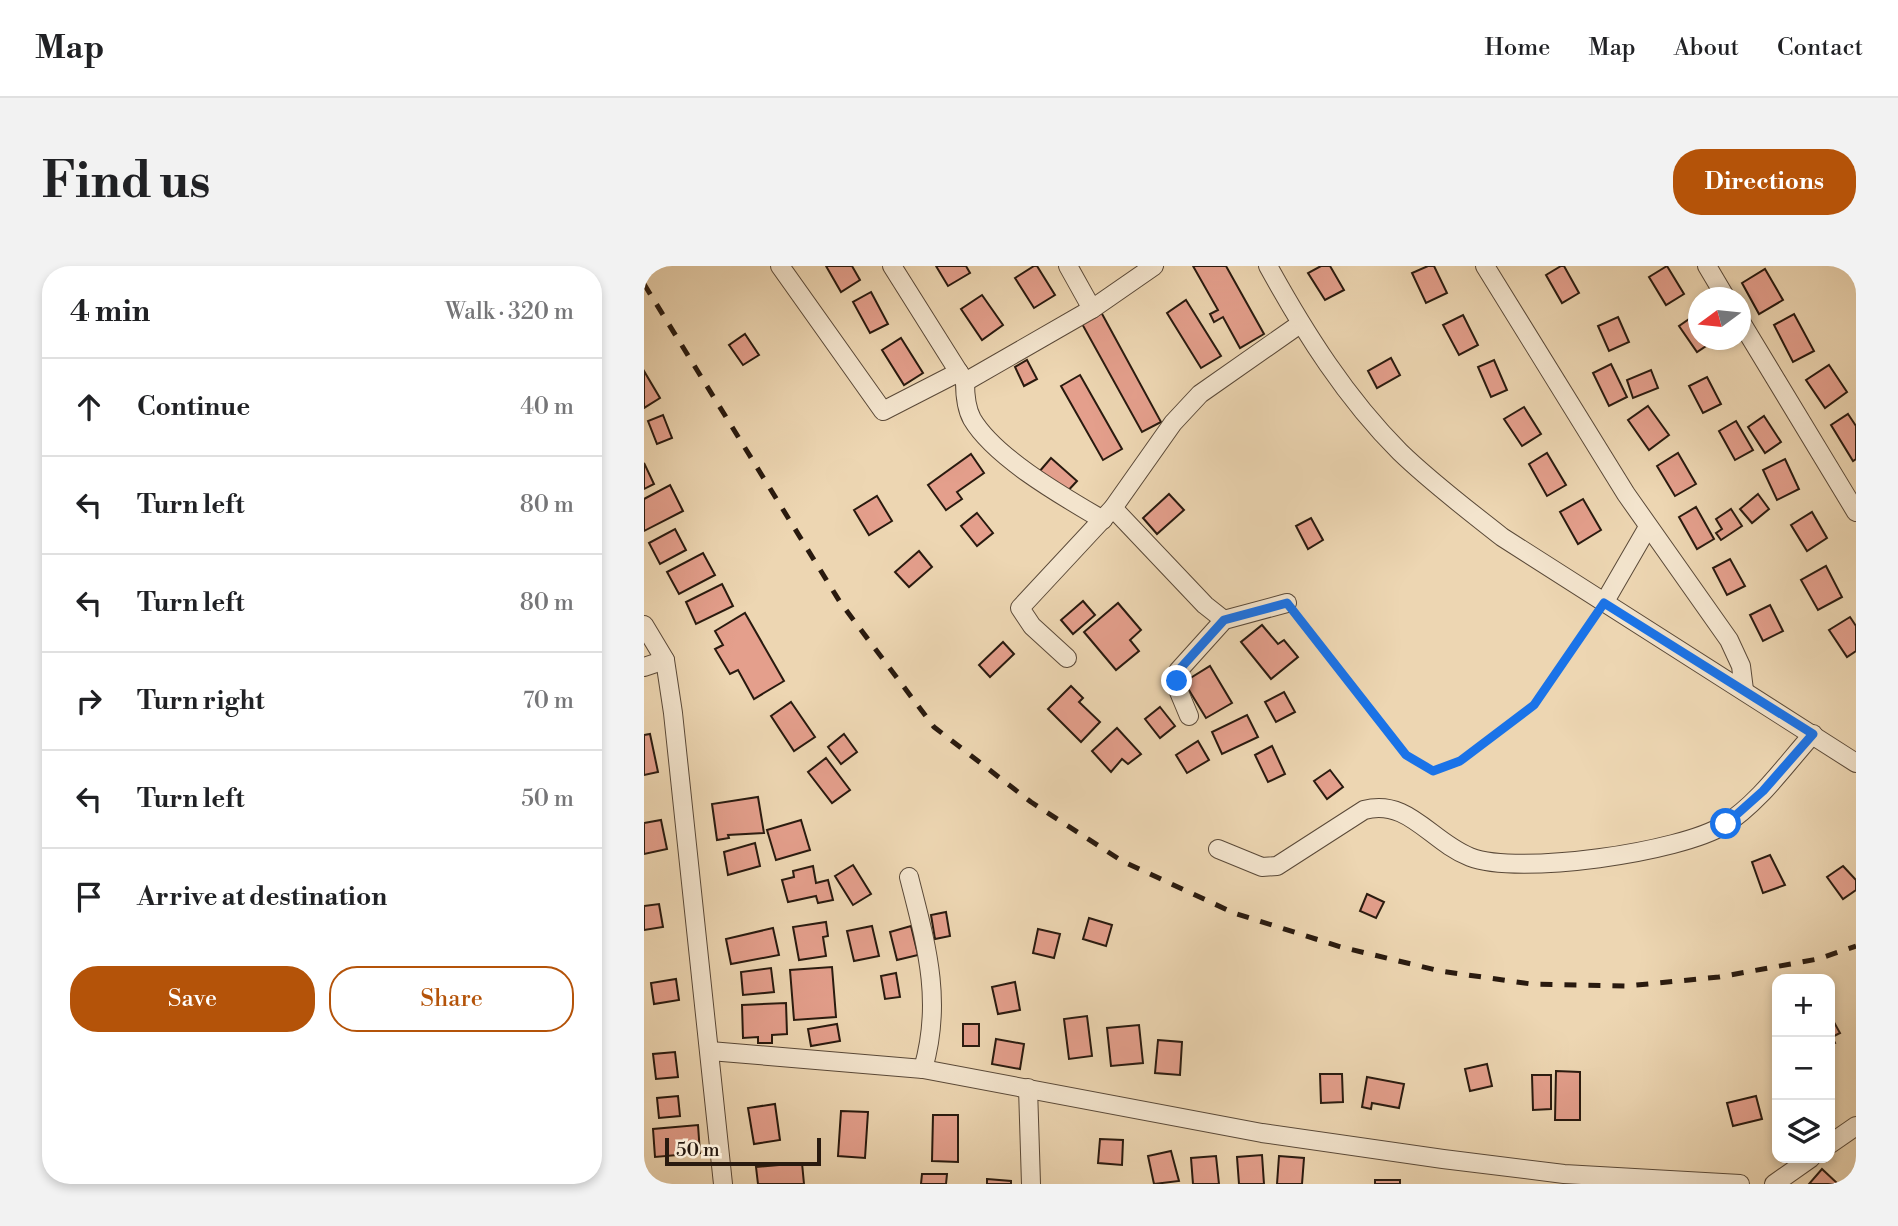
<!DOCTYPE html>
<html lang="en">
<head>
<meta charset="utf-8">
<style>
	body { margin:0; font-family:"Libre Bodoni",serif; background:#f2f2f2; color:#202124 }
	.controls { position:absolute; right:21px; bottom:21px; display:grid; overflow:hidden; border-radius:14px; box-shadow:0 4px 10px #0003 }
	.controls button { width:63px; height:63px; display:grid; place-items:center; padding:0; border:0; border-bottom:2px solid #e0e0e0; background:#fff; color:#202124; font:35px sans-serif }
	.compass { position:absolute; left:1044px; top:21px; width:63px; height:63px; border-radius:50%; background:#fff; box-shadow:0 4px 10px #0003; rotate:255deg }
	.scale { position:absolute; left:21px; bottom:18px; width:156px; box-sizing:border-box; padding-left:7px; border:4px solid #291a0f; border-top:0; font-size:19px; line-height:24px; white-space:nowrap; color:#291a0f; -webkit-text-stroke:5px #f3e4cd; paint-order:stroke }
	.stop { position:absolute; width:21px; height:21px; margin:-16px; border:5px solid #1a73e8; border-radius:50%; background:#fff }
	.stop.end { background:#1a73e8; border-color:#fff; box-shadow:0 2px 7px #0008 }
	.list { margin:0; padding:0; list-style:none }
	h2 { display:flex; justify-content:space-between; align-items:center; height:91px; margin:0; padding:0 28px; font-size:30px }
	h2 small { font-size:23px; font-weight:400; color:#757577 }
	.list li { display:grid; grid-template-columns:46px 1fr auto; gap:21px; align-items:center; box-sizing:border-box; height:98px; padding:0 28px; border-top:2px solid #e0e0e0 }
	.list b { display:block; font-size:26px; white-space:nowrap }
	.list em { font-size:23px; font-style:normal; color:#757577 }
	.actions { display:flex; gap:14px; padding:21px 28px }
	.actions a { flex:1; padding:16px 0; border:2px solid #b45309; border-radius:28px; text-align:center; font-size:24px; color:#b45309 }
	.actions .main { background:#b45309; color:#fff }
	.icon { flex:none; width:38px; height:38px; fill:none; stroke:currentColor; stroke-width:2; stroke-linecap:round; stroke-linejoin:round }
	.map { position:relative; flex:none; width:1212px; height:918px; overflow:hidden; border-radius:28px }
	header { display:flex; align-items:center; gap:42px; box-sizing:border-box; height:98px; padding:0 35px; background:#fff; border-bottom:2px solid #e0e0e0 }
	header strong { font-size:33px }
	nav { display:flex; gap:38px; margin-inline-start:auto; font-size:24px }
	.intro { display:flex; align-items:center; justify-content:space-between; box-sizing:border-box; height:168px; padding:0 42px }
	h1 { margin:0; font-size:49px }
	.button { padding:18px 32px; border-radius:28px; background:#b45309; color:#fff; font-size:24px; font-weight:700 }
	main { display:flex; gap:42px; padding:0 42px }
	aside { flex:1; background:#fff; border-radius:28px; box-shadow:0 4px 10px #0003 }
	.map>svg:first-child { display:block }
</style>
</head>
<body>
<header>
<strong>Map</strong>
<nav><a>Home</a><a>Map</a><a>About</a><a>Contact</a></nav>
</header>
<div class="intro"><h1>Find us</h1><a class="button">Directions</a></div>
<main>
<aside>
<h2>4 min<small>Walk · 320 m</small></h2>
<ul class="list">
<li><svg class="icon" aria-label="ahead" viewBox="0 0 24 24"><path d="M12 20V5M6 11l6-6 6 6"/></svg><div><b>Continue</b></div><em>40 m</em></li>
<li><svg class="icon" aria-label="left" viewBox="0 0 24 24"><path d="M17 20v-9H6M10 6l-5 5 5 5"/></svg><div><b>Turn left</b></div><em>80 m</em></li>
<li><svg class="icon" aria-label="left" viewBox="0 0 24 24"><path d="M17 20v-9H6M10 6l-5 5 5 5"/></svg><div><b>Turn left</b></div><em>80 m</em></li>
<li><svg class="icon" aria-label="right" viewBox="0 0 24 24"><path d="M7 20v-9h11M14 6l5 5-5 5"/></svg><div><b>Turn right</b></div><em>70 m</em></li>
<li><svg class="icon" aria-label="left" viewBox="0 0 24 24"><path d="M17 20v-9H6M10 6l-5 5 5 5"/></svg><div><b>Turn left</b></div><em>50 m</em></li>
<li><svg class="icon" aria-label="arrive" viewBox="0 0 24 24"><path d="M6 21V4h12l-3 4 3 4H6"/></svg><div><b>Arrive at destination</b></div></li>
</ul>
<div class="actions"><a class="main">Save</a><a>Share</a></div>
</aside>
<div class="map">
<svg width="1212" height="918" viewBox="0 0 1212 918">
	<rect width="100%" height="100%" fill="#edd6b2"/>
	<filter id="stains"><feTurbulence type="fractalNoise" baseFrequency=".00286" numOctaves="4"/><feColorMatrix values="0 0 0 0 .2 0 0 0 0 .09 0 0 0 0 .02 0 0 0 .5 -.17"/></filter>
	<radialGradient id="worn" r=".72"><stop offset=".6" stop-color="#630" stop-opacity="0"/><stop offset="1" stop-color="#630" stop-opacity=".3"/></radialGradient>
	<!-- building -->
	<g fill="#e49f8c" stroke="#291a0f" stroke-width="2">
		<path d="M182,0H208L216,14L197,26Z"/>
		<path d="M292,0H322L326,7L304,20Z"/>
		<path d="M390,0H393L411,29L390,42L371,12Z"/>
		<path d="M549,0H582L620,68L596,82L579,51L570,56L566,48L574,44Z"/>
		<path d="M677,0H686L700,24L681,34L664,7Z"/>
		<path d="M784,0H790L803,27L782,37L768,7Z"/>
		<path d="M917,0H920L935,27L918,37L902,9Z"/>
		<path d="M1023,0L1040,28L1022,39L1005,11Z"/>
		<path d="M1121,3L1139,34L1115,48L1098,17Z"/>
		<path d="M227,26L244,58L226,67L209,36Z"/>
		<path d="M338,29L359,59L338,74L317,43Z"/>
		<path d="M542,34L577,90L557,102L523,47Z"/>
		<path d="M457,46L517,156L498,166L437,56Z"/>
		<path d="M1150,48L1170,85L1149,96L1130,59Z"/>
		<path d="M819,49L834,79L815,89L799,59Z"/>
		<path d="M1051,49L1055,55V74L1068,76L1053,86L1035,60Z"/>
		<path d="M974,51L985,76L965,85L954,60Z"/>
		<path d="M101,68L115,89L99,99L85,79Z"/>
		<path d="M257,72L279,107L260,119L238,84Z"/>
		<path d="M747,92L756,109L733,122L724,105Z"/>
		<path d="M383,94L393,113L380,120L371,101Z"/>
		<path d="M850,94L863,124L847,131L834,101Z"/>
		<path d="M967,98L983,131L965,140L949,107Z"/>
		<path d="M1185,99L1203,126L1181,142L1162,114Z"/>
		<path d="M1007,104L1014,122L989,132L983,114Z"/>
		<path d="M0,105L16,132L0,142Z"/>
		<path d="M436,109L478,183L459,194L417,120Z"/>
		<path d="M1063,111L1077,138L1059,147L1045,120Z"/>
		<path d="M1004,140L1025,169L1005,184L984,154Z"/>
		<path d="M880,141L897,168L878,180L860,153Z"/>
		<path d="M1204,148L1212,160V193L1209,195L1187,159Z"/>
		<path d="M19,149L28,172L13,178L4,155Z"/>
		<path d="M1120,150L1137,176L1121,187L1104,161Z"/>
		<path d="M1092,155L1109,184L1091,194L1075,165Z"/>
		<path d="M903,187L922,219L903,230L885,198Z"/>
		<path d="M1034,187L1052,218L1031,230L1013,200Z"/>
		<path d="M327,188L340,207L313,226L318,233L302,244L284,219Z"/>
		<path d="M407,192L433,215L420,229L395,206Z"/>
		<path d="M1141,193L1155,223L1133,234L1119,204Z"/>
		<path d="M0,197L10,218L0,223Z"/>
		<path d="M26,219L39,245L0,265V233Z"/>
		<path d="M525,228L540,244L513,268L499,252Z"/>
		<path d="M1114,228L1125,243L1108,257L1096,243Z"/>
		<path d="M233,230L248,255L225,269L210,244Z"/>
		<path d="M939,233L957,264L934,278L916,246Z"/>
		<path d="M1052,241L1070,273L1053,283L1035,251Z"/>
		<path d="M1087,243L1098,260L1077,274L1072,267L1078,263L1072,253Z"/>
		<path d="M1168,246L1183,272L1163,285L1147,259Z"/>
		<path d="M333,247L349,267L333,280L317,260Z"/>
		<path d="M667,252L679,274L664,283L652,260Z"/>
		<path d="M31,263L42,284L16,298L5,277Z"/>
		<path d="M275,285L288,301L265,321L251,306Z"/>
		<path d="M59,287L71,309L35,328L23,306Z"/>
		<path d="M1086,293L1101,320L1083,329L1069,302Z"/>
		<path d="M1182,300L1198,331L1174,344L1157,314Z"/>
		<path d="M78,318L89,340L52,358L42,336Z"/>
		<path d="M439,335L451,349L429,368L417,354Z"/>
		<path d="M474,337L497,364L486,374L495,385L472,404L440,366Z"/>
		<path d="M1126,339L1139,365L1119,375L1106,349Z"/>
		<path d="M101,347L140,415L110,433L94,404L86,408L71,383L79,379L71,365Z"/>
		<path d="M1206,351L1212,360V385L1203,391L1185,364Z"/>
		<path d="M618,359L634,378L640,374L654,391L627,413L597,376Z"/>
		<path d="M359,376L370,388L346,411L335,399Z"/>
		<path d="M566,400L588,437L562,452L540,416Z"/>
		<path d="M427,420L439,432L435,436L456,456L437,476L404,443Z"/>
		<path d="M640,426L651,446L632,456L621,436Z"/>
		<path d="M147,436L171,471L150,485L127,450Z"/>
		<path d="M516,441L531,460L516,472L501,453Z"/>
		<path d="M603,449L614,471L578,488L568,466Z"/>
		<path d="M473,462L497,488L484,498L478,493L467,506L448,485Z"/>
		<path d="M6,468L14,506L0,509V469Z"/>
		<path d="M200,468L213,486L197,498L184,481Z"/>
		<path d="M554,475L565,494L543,507L532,489Z"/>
		<path d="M628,480L641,508L624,516L611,489Z"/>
		<path d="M182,492L206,524L188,537L164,506Z"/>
		<path d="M686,504L699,521L683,533L670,515Z"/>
		<path d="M114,531L120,567L84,569L85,572L73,574L68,538Z"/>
		<path d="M17,554L23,583L0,588V557Z"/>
		<path d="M157,554L166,584L132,594L123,564Z"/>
		<path d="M111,577L116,600L84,609L80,586Z"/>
		<path d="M1126,589L1141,619L1119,627L1108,596Z"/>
		<path d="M209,599L227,628L209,639L191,610Z"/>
		<path d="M169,600L172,617L184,614L189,634L174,637L172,630L144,636L138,614L150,611L149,605Z"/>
		<path d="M1199,600L1212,614V624L1199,633L1183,611Z"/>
		<path d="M723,628L740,636L732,652L716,645Z"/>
		<path d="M15,638L19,661L0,664V640Z"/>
		<path d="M302,646L306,670L291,673L287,649Z"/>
		<path d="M445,652L468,659L462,680L439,673Z"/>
		<path d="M182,656L184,670L179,671L182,690L155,694L149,661Z"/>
		<path d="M228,660L235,690L210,695L203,665Z"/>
		<path d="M267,660L274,689L253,694L246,666Z"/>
		<path d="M129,662L135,689L87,698L82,673Z"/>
		<path d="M394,663L416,668L410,692L389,687Z"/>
		<path d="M188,701L192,751L150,754L146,704Z"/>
		<path d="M127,702L130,726L99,729L97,706Z"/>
		<path d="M252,707L256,731L241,733L237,710Z"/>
		<path d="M32,713L35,734L10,738L7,717Z"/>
		<path d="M371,716L376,744L354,748L348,721Z"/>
		<path d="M142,737L143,768L128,769V777H114V771L99,772L98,739Z"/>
		<path d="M1186,749L1196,767L1188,771L1191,777L1186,779Z"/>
		<path d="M443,750L448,790L425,793L420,753Z"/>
		<path d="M193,758L196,775L167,780L164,763Z"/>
		<rect x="319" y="758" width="16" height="22"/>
		<path d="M495,759L499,797L467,800L463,762Z"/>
		<path d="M352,773L380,778L376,803L348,798Z"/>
		<path d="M514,774L538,776L536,809L511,807Z"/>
		<path d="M31,786L34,811L12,813L9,788Z"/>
		<path d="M843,798L848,820L826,825L821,803Z"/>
		<path d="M912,805L936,806V854H911Z"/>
		<path d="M676,808H698L699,836L677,837Z"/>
		<path d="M888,809H907V843L889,844Z"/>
		<path d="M723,811L760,818L755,842L728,837L727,843L718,841Z"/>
		<path d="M34,830L36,850L15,852L13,832Z"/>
		<path d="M1112,830L1118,853L1089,860L1083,837Z"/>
		<path d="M131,838L136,874L110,878L104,842Z"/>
		<path d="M197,845L224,846L221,892L194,890Z"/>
		<path d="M289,849H314V896L288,895Z"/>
		<path d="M54,859L56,887L11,891L9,863Z"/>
		<path d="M456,873L479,874L478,899L454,897Z"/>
		<path d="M527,885L535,915L510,918L504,890Z"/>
		<path d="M618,889L620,918H595L593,891Z"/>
		<path d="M572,890L575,918H549L547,892Z"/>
		<path d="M635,890L660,892L658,918H633Z"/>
		<path d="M158,897L160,918H114L112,901Z"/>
		<path d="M1178,903L1194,918H1165Z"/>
		<path d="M278,908H303L302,918H277Z"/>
		<path d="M343,913L367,915V918H343Z"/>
		<rect x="731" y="914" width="25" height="4"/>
	</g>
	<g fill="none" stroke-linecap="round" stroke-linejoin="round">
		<!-- street casing -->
		<g stroke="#5a4938" stroke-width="20">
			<g id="street">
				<path d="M136,0L239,145L315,106"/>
				<path d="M248,0L321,116C321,129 322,142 328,153C351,192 420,231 459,254"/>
				<path d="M424,0L448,43"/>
				<path d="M624,0C661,67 702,132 756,186C788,217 824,244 858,271L1212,497"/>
				<path d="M841,0L982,228L1085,374L1097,400L1100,424"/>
				<path d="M1063,0L1082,32"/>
				<path d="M1097,56L1212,246"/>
				<path d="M321,116L448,43L510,0"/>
				<path d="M469,242L561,339L580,354"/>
				<path d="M960,337L1004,261"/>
				<path d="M0,359L21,394L29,447L79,918"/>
				<path d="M423,392L388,360L376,342L469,242L529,157L556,128L656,58"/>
				<path d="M0,401L21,394"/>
				<path d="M545,450L535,426L534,405L580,354L643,337"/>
				<path d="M574,583L618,601L633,600L720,544C764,532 786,575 826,591C874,610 1037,586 1080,559C1115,537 1142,498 1169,468"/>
				<path d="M265,611C282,678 299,734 279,803"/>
				<path d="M66,785L279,803L618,867L799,893L920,908L1096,918"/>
				<path d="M384,822L387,918"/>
				<path d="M1186,878L1212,860"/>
				<path d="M1130,918L1167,892"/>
			</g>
		</g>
		<!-- path -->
		<path stroke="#291a0f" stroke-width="3.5" stroke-dasharray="5 3.5" stroke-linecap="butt" d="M653,350L762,489L789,505L816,495L889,439L949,353"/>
		<!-- street -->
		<use href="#street" stroke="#f3e4cd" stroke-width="18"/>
		<!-- rail -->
		<path stroke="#291a0f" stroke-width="5" stroke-dasharray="12 12" stroke-linecap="butt" d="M0,18L196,336L290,461L387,536L478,595L590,647L697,681L796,705L887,718L983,720L1075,711L1174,693L1212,680"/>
	</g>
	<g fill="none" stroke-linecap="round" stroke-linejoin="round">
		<!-- route -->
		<path stroke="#1a73e8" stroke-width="9" d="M533,415L534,405L580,354L643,337L762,489L789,505L816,495L890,439L960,337L1169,468L1119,525L1082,558"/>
	</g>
	<rect width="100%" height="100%" filter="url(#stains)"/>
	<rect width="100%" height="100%" fill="url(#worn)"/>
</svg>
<div class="controls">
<button>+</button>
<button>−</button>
<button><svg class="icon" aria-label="layers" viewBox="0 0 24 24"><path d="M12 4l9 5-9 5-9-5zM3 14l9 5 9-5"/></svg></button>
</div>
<svg class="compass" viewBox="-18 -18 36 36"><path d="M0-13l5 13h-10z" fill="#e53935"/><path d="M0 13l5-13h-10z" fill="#757577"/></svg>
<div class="scale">50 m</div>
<div class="stop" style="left:1082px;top:558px"></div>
<div class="stop end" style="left:533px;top:415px"></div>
</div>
</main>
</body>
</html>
